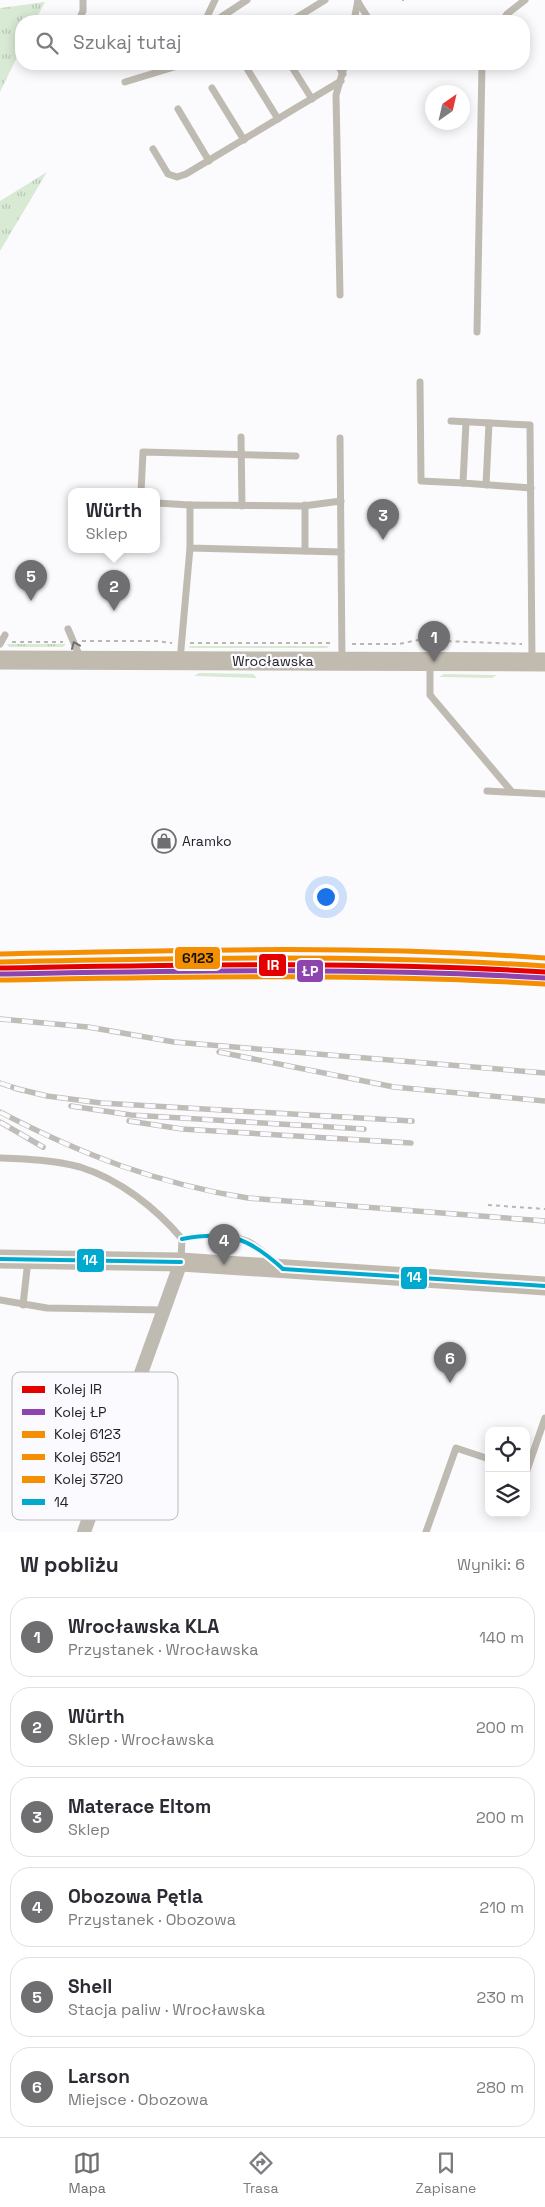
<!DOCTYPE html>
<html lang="pl">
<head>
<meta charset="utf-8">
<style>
	body { margin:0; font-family:"Space Grotesk",sans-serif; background:#f7f7f7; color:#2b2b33 }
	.controls { position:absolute; right:15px; bottom:15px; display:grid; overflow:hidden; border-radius:10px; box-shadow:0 2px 12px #0003 }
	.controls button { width:45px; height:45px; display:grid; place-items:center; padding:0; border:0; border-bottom:1px solid #e1e1e2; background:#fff; color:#2b2b33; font:25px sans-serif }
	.compass { position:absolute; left:425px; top:85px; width:45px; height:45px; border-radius:50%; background:#fff; box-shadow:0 2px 12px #0003; rotate:34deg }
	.you { position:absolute; left:325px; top:896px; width:18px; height:18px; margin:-12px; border:4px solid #fff; border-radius:50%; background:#1a73e8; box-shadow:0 0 0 8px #1a73e833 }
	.badge { display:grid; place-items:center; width:32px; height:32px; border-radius:50%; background:#6f6f71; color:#fff; font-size:16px; font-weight:700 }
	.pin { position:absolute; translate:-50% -41px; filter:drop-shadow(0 1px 2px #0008) }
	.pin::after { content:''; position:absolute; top:26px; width:18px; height:15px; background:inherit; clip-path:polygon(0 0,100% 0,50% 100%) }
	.popup { position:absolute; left:68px; top:488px; width:92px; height:65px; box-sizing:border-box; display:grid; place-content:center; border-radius:10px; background:#fff; filter:drop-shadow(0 1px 4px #0005); font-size:16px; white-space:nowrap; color:#7c7c81 }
	.popup b { font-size:19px; color:#2b2b33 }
	.popup::after { content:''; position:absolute; left:50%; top:100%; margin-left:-10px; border:10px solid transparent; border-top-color:#fff }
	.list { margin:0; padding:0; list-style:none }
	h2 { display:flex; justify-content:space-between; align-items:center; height:65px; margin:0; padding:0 20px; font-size:21px }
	h2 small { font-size:16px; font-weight:400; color:#7c7c81 }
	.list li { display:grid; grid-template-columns:32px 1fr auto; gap:15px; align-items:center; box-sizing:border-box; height:80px; margin:0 10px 10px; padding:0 10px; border:1px solid #e1e1e2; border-radius:20px }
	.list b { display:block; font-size:19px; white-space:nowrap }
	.list p { margin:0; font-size:16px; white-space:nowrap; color:#7c7c81 }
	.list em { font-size:16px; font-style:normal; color:#7c7c81 }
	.icon { flex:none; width:28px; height:28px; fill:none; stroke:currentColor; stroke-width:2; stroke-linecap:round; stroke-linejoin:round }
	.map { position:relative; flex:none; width:545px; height:1532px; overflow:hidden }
	.search { position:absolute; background:#fff; box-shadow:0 2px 12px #0003; left:15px; right:15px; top:15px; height:55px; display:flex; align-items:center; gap:12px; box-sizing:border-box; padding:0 18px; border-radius:20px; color:#7c7c81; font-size:19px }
	.sheet { height:605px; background:#fff }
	nav { display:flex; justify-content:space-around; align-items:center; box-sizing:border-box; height:70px; border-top:1px solid #e1e1e2; background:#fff; font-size:14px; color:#7c7c81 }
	nav a { display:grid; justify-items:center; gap:2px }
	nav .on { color:#6f6f71 }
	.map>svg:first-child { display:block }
</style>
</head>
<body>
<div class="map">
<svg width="545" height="1532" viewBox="0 0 545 1532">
	<defs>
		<pattern id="grass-tufts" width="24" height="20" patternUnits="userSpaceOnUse" patternTransform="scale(1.25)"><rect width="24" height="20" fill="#d8e9d4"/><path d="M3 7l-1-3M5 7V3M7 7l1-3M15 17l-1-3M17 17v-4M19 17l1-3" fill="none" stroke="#b9c8b6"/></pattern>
	</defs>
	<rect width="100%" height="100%" fill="#fbfbfe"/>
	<!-- grass -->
	<g fill="url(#grass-tufts)">
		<path d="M45,2L35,21H21V49L0,92V8Z"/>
		<path d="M47,172L0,251V201Z"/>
		<path d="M66,644L63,647H9L7,644Z"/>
		<path d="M188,646H329L327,648H190Z"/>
		<path d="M199,673L253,674L257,678L194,676Z"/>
		<path d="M444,674L497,675L492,678L439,677Z"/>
	</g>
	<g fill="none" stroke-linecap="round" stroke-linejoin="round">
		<!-- path -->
		<g stroke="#bab7b0" stroke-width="2" stroke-dasharray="4 4" stroke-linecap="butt">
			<path d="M403,0V1"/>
			<path d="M82,641H156L172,643"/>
			<path d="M12,642H63"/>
			<path d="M190,643H332"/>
			<path d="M352,644H399L418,640L522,644"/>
			<path d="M488,1205L545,1209"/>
		</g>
		<!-- lane -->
		<g stroke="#c0bbb2" stroke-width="7">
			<path d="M358,2L370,21"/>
			<path d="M79,20L83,11V0"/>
			<path d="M205,21L215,0"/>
			<path d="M215,21L247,0"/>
			<path d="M291,21L325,0"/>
			<path d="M354,21L358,0"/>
			<path d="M502,21L507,14L525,0"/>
			<path d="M290,64L312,99"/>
			<path d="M337,64L343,74"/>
			<path d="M246,67L278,119"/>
			<path d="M125,82L184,64"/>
			<path d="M212,88L244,140"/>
			<path d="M178,109L209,161"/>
			<path d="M153,149L168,174L177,177L186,174L341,81"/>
			<path d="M340,295L336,95L345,64"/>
			<path d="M477,332L482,64"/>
			<path d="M420,382L421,481L463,483"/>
			<path d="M451,421L530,425L532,661"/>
			<path d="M466,422L463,483L531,488"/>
			<path d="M241,437L242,506"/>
			<path d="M340,438L342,661"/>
			<path d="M486,485L489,423"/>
			<path d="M141,492L143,452L296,456"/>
			<path d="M341,501L303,506L190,505V548L341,552"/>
			<path d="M156,503L190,505"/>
			<path d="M305,505V551"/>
			<path d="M68,629L80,657"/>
			<path d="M0,644L5,635"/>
			<path d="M180,660L190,548"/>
			<path d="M430,662V695L512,792"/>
			<path d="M487,791L545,794"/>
			<path d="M0,1158C26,1159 54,1160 80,1167C119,1179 156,1208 182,1239L181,1261"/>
			<path d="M182,1239C202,1235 230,1233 249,1242C260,1248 269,1257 278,1264"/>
			<path d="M0,1300L47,1308L163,1310"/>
			<path d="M23,1305L28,1260"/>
			<path d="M526,1473L545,1418"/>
			<path d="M426,1532L456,1448L489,1459"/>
		</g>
		<!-- street -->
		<path stroke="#c0bbb2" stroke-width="14" d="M84,1532L181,1262"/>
		<!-- secondary -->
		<g stroke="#c0baaf" stroke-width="19">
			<path d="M0,660L545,662"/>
			<path d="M0,1259L181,1262L545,1286"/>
		</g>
		<!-- rail casing -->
		<g stroke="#c0bdb8" stroke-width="5.5">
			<g id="rail">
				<path d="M0,1019L88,1027L174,1042L545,1073"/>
				<path d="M219,1052L394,1087L545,1101"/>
				<path d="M0,1083L21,1090"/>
				<path d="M14,1088L47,1096L101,1103L412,1121"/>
				<path d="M71,1106L131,1115L364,1129"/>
				<path d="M0,1112C80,1154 158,1184 248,1198L545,1221"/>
				<path d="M129,1121L182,1129L411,1143"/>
				<path d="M0,1122L43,1147"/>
			</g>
		</g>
		<!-- rail -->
		<use href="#rail" stroke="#fafaff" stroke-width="4" stroke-dasharray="11" stroke-linecap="butt"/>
		<!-- bus-1 casing -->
		<g stroke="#fafaff" stroke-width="8">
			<g id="bus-1">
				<path d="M182,1239C229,1230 249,1238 283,1269"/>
				<path d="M0,1259L181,1262"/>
				<path d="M283,1269L545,1286"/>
			</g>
		</g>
		<!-- bus-1 -->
		<use href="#bus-1" stroke="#00a9ce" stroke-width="4"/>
		<!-- rail-1 casing -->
		<g stroke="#fafaff" stroke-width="9">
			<path id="rail-1" d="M0,968C182,965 363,961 545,972"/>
		</g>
		<!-- rail-2 casing -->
		<g stroke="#fafaff" stroke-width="9">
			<path id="rail-2" d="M0,974C182,971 363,967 545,978"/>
		</g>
		<!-- rail-3 casing -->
		<g stroke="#fafaff" stroke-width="9">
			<path id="rail-3" d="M0,962C182,958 363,954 545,966"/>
		</g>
		<!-- rail-4 casing -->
		<g stroke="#fafaff" stroke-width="9">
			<path id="rail-4" d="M0,980C182,977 363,973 544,984"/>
		</g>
		<!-- rail-5 casing -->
		<g stroke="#fafaff" stroke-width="9">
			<path id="rail-5" d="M0,954C182,950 363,945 545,958"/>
		</g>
		<!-- rail-1 -->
		<use href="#rail-1" stroke="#e50000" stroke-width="5"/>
		<!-- rail-2 -->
		<use href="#rail-2" stroke="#8e44ad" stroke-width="5"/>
		<!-- rail-3 -->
		<use href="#rail-3" stroke="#f48f02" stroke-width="5"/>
		<!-- rail-4 -->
		<use href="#rail-4" stroke="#f48f02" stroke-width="5"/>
		<!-- rail-5 -->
		<use href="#rail-5" stroke="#f48f02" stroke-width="5"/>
	</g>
	<!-- one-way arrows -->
	<defs><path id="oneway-chevron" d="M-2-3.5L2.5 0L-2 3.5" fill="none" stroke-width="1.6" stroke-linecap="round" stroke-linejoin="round" transform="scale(1.25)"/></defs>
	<use stroke="#726f6c" href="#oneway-chevron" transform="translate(75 645) rotate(-113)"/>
	<!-- icons -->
	<defs>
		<g id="shop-ring" transform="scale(1.25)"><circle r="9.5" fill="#fafaff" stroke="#6f6f71" stroke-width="1.5"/><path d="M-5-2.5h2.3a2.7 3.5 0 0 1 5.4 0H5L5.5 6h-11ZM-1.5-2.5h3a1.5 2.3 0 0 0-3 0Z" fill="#6f6f71"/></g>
	</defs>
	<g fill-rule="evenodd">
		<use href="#shop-ring" x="164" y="841"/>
	</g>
	<g text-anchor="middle" stroke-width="4.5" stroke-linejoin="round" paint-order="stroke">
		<!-- street labels -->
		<g font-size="14" fill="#232325" stroke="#fafaff">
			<text x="273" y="666">Wrocławska</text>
		</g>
		<!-- poi labels -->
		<g font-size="14" fill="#232325" stroke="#fafaff" text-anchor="start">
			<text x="182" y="846">Aramko</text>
		</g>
	</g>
	<!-- legend -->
	<rect x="12" y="1372" width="166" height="148" rx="8" fill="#fafaff" stroke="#bababe" stroke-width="1"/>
	<rect x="22" y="1386" width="23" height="7" fill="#e50000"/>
	<rect x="22" y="1409" width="23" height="6" fill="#8e44ad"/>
	<rect x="22" y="1431" width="23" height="7" fill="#f48f02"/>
	<rect x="22" y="1454" width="23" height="6" fill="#f48f02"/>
	<rect x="22" y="1476" width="23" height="7" fill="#f48f02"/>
	<rect x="22" y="1499" width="23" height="6" fill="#00a9ce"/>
	<g font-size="14" fill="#232325">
		<text x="54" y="1394">Kolej IR</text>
		<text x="54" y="1417">Kolej ŁP</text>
		<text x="54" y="1439">Kolej 6123</text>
		<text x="54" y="1462">Kolej 6521</text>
		<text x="54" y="1484">Kolej 3720</text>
		<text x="54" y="1507">14</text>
	</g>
	<g stroke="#fafaff" stroke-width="2">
		<rect x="174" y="946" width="47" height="24" rx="5" fill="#f48f02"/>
		<rect x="258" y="953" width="29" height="24" rx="5" fill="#e50000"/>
		<rect x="296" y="959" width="28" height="24" rx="5" fill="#8e44ad"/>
		<rect x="76" y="1248" width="29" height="25" rx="5" fill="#00a9ce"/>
		<rect x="400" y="1266" width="28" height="24" rx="5" fill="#00a9ce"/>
	</g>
	<g font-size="14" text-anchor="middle" font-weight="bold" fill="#fff">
		<text x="273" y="970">IR</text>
		<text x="310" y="976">ŁP</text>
		<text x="90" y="1265">14</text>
		<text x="414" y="1282">14</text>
	</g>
	<g font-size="14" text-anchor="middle" font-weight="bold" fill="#111">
		<text x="198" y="963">6123</text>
	</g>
</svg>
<div class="controls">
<button><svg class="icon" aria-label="locate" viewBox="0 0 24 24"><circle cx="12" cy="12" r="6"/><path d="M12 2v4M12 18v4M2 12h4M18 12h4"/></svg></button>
<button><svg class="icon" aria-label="layers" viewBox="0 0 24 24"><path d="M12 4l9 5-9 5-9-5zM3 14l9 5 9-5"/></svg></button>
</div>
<svg class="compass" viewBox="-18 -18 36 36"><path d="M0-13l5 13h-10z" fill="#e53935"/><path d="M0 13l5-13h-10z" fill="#7c7c81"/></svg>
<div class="you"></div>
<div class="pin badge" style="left:434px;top:662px">1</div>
<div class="pin badge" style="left:114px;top:611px">2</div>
<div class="popup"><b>Würth</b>Sklep</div>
<div class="pin badge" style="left:383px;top:540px">3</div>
<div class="pin badge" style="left:224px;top:1265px">4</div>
<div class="pin badge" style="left:31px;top:601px">5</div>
<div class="pin badge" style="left:450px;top:1383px">6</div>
<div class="search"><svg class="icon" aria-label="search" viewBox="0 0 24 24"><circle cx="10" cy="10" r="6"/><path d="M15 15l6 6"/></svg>Szukaj tutaj</div>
</div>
<section class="sheet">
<h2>W pobliżu<small>Wyniki: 6</small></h2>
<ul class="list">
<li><span class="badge">1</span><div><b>Wrocławska KLA</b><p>Przystanek · Wrocławska</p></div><em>140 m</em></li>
<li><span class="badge">2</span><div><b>Würth</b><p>Sklep · Wrocławska</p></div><em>200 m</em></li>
<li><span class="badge">3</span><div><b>Materace Eltom</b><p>Sklep</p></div><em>200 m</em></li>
<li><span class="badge">4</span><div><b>Obozowa Pętla</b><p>Przystanek · Obozowa</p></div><em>210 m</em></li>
<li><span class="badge">5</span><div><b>Shell</b><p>Stacja paliw · Wrocławska</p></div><em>230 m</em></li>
<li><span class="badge">6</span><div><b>Larson</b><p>Miejsce · Obozowa</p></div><em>280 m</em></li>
</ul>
</section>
<nav>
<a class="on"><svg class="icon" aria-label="map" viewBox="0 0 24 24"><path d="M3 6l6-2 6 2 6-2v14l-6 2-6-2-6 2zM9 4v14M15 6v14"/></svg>Mapa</a>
<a><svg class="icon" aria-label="directions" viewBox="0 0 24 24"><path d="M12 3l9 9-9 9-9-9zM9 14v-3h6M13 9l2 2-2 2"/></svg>Trasa</a>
<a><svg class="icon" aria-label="saved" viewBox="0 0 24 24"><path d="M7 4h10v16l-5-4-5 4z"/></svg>Zapisane</a>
</nav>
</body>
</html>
